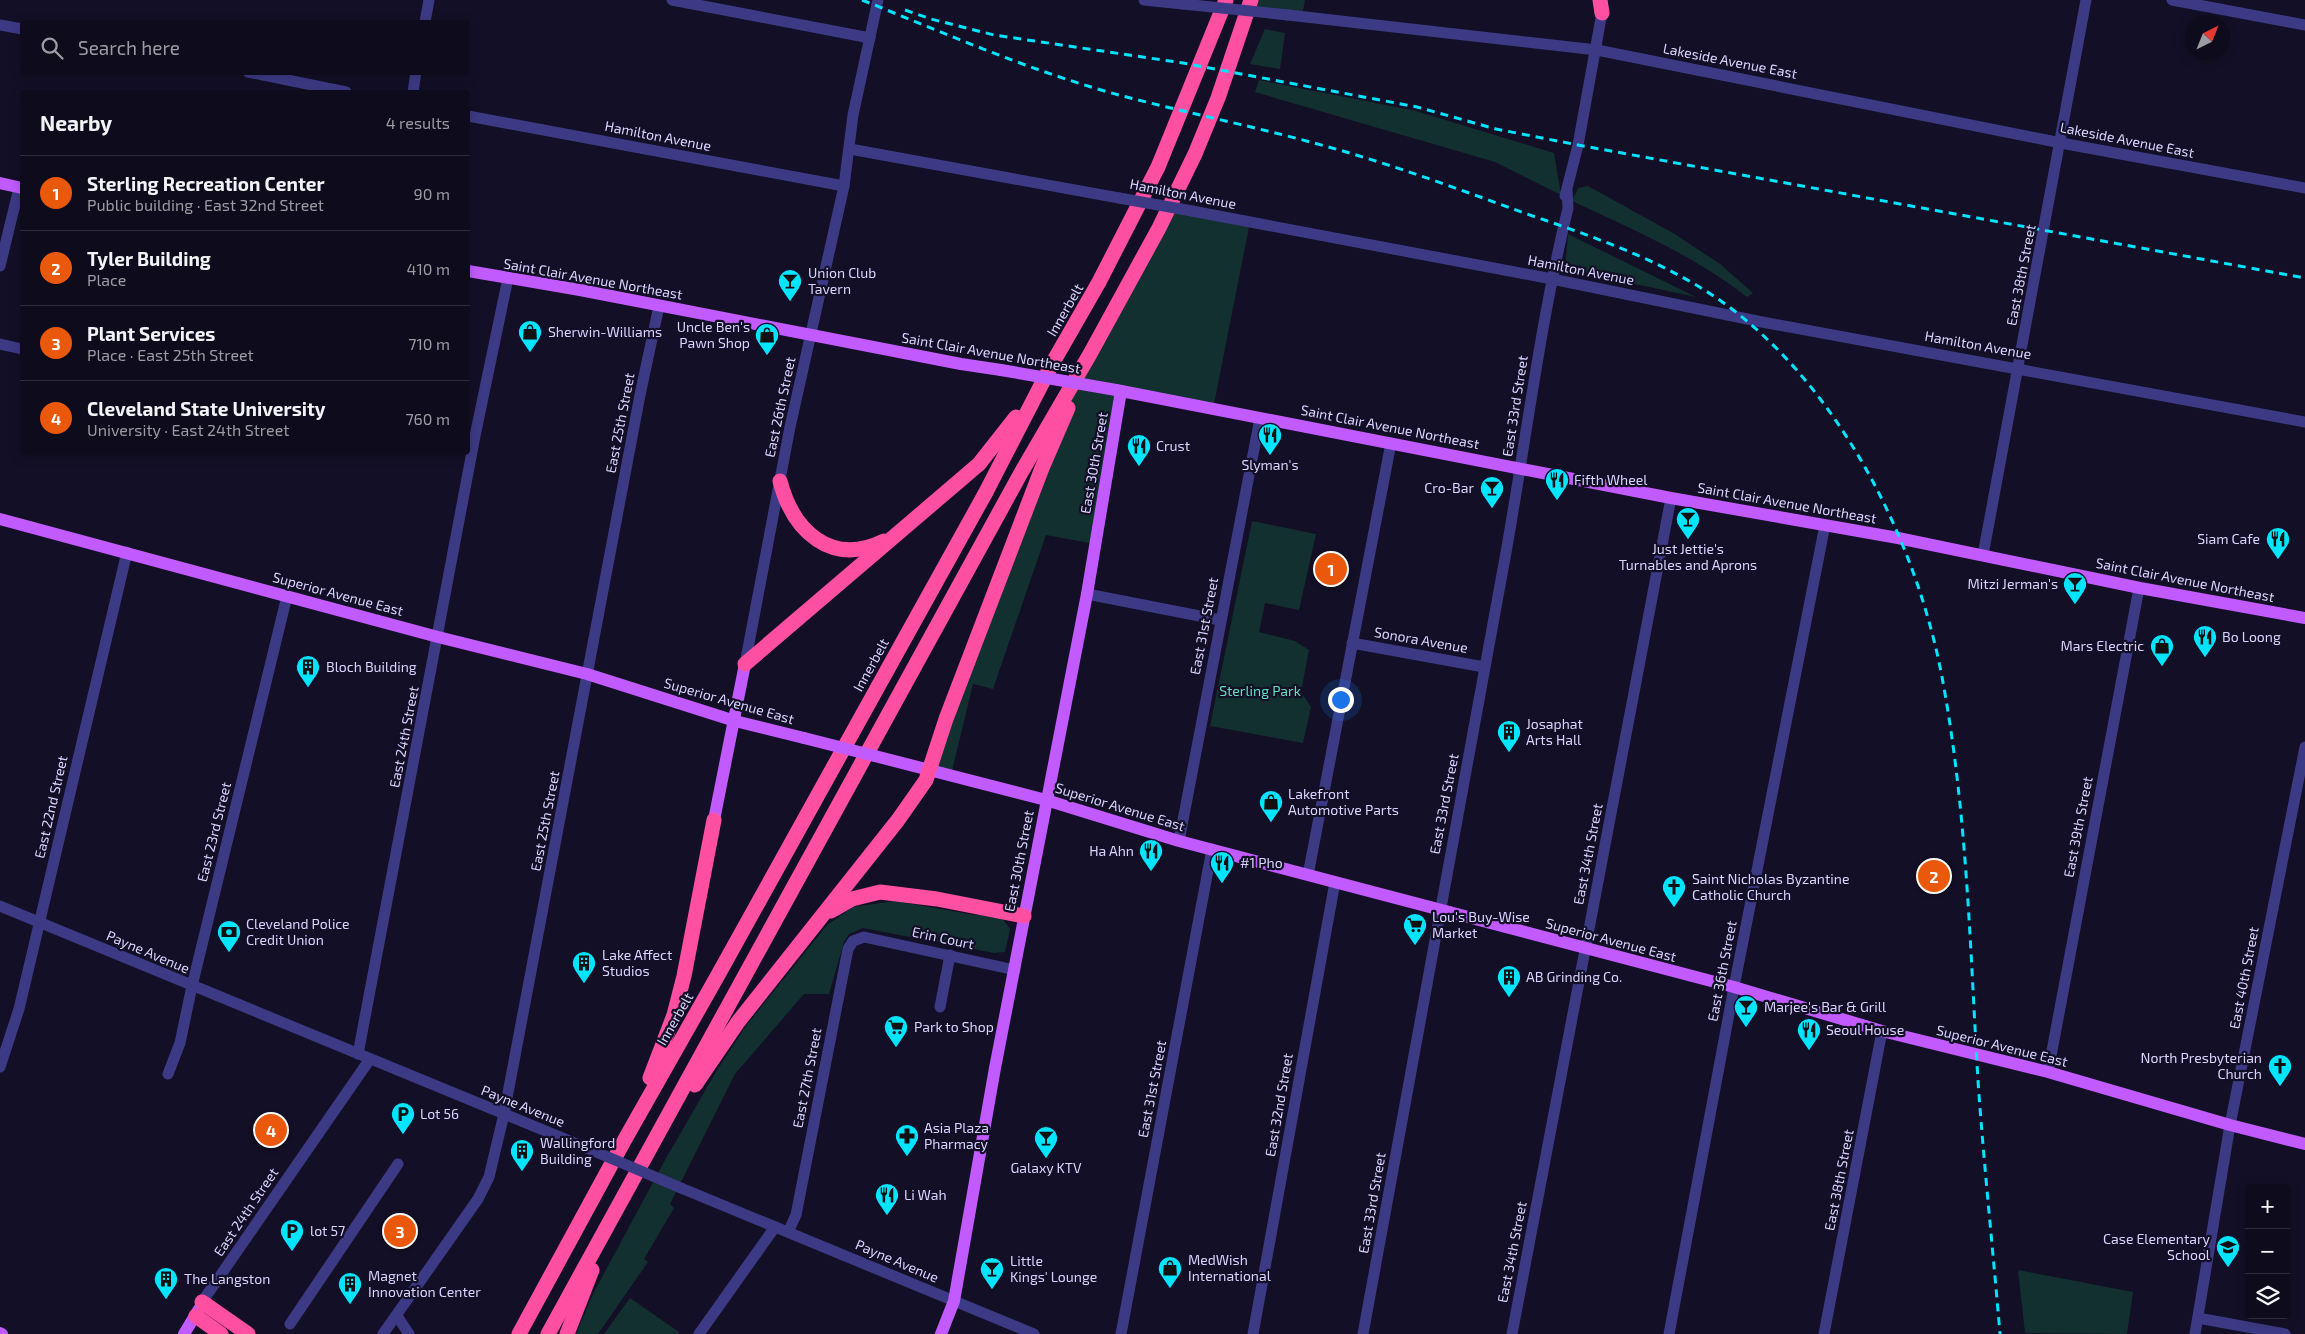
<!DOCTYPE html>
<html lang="en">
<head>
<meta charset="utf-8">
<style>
	body { margin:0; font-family:"Exo 2",sans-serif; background:#171425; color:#f1f3f6 }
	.controls { position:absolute; right:15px; bottom:15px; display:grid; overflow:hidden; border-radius:5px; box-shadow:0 2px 12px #0003 }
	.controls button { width:45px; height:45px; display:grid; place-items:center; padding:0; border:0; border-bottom:1px solid #2e2b3b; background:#0e0b1c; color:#f1f3f6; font:25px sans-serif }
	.compass { position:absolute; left:2185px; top:15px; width:45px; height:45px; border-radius:50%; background:#0e0b1c; box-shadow:0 2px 12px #0003; rotate:43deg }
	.you { position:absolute; left:1340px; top:699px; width:18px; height:18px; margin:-12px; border:4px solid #fff; border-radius:50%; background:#1a73e8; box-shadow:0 0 0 8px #1a73e833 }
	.badge { display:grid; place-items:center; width:32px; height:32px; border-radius:50%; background:#ea580c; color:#fff; font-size:16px; font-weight:700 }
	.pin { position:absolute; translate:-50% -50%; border:2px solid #fff; box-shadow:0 1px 5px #0006 }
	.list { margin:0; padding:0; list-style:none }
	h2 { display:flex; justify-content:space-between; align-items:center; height:65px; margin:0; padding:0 20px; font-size:21px }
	h2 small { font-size:16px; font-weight:400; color:#9b9ba3 }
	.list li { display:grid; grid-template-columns:32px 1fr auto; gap:15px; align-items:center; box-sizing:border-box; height:75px; padding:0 20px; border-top:1px solid #2e2b3b }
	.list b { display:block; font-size:19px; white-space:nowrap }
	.list p { margin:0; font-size:16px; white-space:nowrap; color:#9b9ba3 }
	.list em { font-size:16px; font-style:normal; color:#9b9ba3 }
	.icon { flex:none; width:28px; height:28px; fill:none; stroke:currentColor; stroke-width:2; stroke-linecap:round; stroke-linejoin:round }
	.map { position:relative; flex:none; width:2305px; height:1334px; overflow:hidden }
	.search { position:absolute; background:#0e0b1c; box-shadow:0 2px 12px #0003; left:20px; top:20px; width:450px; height:55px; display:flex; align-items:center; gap:12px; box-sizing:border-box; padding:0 18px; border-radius:5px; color:#9b9ba3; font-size:19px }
	.panel { position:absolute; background:#0e0b1c; box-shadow:0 2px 12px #0003; left:20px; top:90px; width:450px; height:365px; border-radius:5px }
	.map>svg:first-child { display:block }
</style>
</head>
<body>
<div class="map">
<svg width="2305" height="1334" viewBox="0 0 2305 1334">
	<rect width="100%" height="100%" fill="#130f26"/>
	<!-- green -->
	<g fill="#12302f">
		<path d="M1253,0H1305L1302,17L1251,11Z"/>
		<path d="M1265,29L1285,33L1280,69L1250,64Z"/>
		<path d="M1259,80L1416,111L1554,153L1561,195L1495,162L1255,92Z"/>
		<path d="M1588,186L1673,233L1720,264L1753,293L1747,297C1693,255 1634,230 1572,201L1578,188Z"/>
		<path d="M1169,207L1250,222L1213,409L1121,391L1095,544L1046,535L993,689L973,684L951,775L931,770L946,719L1090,354Z"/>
		<path d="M1568,234L1696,297L1565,269Z"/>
		<path d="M1252,521L1316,534L1299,610L1265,603L1259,632L1295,641L1309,650L1301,692L1311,707L1303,743L1210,726Z"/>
		<path d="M895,901L975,915H989L1002,918L1010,929L1005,952L994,953L863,928L849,934L844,942L829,994H804L735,1074L670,1204L674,1208L644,1259L648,1262L598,1334H576L594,1292L665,1160L717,1070L746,1026L827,925L853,907Z"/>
		<path d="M2018,1270L2133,1292L2127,1334L2025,1333Z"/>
		<path d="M630,1298L679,1332L678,1334H604Z"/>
	</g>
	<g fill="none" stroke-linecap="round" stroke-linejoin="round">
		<!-- minor -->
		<g stroke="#3d3a85" stroke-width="11">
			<path d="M672,0L870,38"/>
			<path d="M1144,0L1183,4"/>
			<path d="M2172,0L2305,25"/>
			<path d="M1288,15L1597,50L2061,143L2305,188"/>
			<path d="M425,22L429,0"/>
			<path d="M0,25L22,29"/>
			<path d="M248,72L346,92"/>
			<path d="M413,92L416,72"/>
			<path d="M468,116L844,186"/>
			<path d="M850,149L1119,198"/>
			<path d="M1565,196L1578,145L1603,7"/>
			<path d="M1192,211L1552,279L1762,322L2305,422"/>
			<path d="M0,266L19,188"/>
			<path d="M0,344L22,349"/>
			<path d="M1983,555L2086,0"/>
			<path d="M1087,594L1220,620"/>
			<path d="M1352,643L1484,667"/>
			<path d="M745,664L790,427L844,186L853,115L878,0"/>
			<path d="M1179,841L1260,418"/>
			<path d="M1308,875L1391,443"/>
			<path d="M0,906L582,1146"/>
			<path d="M940,1007L950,955"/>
			<path d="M358,1054L475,436L508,278"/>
			<path d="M0,1067L19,1009L127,552"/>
			<path d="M2048,1072L2139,588"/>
			<path d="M168,1074L180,1043L192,986L287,596"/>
			<path d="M681,1188L1034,1334"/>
			<path d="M788,1232L796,1215L848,949L853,941L864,937L1015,970"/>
			<path d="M202,1302L370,1059"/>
			<path d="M397,1316L409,1334"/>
			<path d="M2198,1318L2285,1334"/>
			<path d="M290,1324L398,1164"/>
			<path d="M383,1334L478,1199L489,1177L504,1114L640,395L659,306"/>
			<path d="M699,1334L775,1227"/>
			<path d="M1121,1334L1212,849"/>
			<path d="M1253,1334L1335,882"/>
			<path d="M1363,1334L1505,558C1526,441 1540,323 1568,208L1567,190"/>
			<path d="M1512,1334L1671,498"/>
			<path d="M1669,1334L1734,987L1825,525"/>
			<path d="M1824,1334L1882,1031"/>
			<path d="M2195,1334L2230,1125L2305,747"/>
		</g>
		<!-- major -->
		<g stroke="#c25bff" stroke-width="12">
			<path d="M0,183L22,188"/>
			<path d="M468,271L580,290L961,364L1001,370"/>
			<path d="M1116,390L1671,498L1898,538L2140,588L2305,618"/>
			<path d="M0,519L438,637L587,674L735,721L804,738"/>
			<path d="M875,756L1046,800L1179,841L1734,987L1882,1031L2048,1072L2230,1125L2305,1144"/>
			<path d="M714,820L745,664"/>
			<path d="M0,1333L2,1334"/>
			<path d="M184,1334L199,1309"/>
			<path d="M941,1334L954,1301L995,1068L1087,594L1121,391"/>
		</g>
		<!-- highway -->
		<g stroke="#ff4fa3" stroke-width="15">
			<path d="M1600,0L1602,13"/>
			<path d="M780,481C793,531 831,567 884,541"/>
			<path d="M745,664L979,464L1016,417"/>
			<path d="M831,911L852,899L880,892L937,899L1024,916"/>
			<path d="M650,1078L674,1015L684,976L714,820"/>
			<path d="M695,1085L738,1022L898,820L926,780L946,719L1042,468L1068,408"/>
			<path d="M202,1302L248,1334"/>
			<path d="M196,1316L221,1334"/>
			<path d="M519,1334L624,1141L718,975L986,492L1052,364L1099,282L1158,167L1226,0"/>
			<path d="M548,1334L1022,471L1090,354L1159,228L1195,154L1218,98L1251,0"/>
			<path d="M567,1334L592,1270"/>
		</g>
		<!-- rail -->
		<g stroke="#00e5ff" stroke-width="3" stroke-dasharray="8 6" stroke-linecap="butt">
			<path d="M862,0C947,34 1030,71 1119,95C1187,113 1257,127 1325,146C1394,165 1461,190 1527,214C1594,237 1662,260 1721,301C1838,384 1916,539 1942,677C1967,810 1970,947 1978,1081C1984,1166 1993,1250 2000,1334"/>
			<path d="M905,10L931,19L994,35L1183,63L1417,107L1496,129L1578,145L2305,278"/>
		</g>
		<!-- minor-bridge -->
		<g stroke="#3d3a85" stroke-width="11">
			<path d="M1183,4L1288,15"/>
			<path d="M1119,198L1192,211"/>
			<path d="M582,1146L681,1188"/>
		</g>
		<!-- major-bridge -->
		<g stroke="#c25bff" stroke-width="12">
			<path d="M1001,370L1116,390"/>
			<path d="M804,738L875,756"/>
		</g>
	</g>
	<!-- icons -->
	<defs>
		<g id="bar-pin" transform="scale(1.25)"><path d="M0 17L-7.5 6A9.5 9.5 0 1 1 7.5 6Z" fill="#00e5ff" stroke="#130f26"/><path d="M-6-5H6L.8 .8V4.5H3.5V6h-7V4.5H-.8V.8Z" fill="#111"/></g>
		<g id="shop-pin" transform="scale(1.25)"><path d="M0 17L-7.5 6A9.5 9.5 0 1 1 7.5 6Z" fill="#00e5ff" stroke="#130f26"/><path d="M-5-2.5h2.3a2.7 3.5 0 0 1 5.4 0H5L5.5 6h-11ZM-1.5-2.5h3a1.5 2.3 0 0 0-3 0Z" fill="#111"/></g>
		<g id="restaurant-pin" transform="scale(1.25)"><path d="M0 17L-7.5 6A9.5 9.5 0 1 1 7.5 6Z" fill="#00e5ff" stroke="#130f26"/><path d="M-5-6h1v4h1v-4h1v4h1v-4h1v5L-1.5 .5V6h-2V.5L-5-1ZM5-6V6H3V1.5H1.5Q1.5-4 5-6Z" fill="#111"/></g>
		<g id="building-pin" transform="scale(1.25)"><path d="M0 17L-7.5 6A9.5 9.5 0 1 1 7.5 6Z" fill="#00e5ff" stroke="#130f26"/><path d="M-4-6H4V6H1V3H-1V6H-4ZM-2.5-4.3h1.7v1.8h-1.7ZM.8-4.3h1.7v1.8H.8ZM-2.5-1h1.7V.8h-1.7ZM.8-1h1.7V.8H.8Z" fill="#111"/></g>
		<g id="church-pin" transform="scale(1.25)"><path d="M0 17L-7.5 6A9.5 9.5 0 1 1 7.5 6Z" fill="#00e5ff" stroke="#130f26"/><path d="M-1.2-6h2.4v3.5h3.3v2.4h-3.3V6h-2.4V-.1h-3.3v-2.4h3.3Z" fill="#111"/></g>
		<g id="supermarket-pin" transform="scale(1.25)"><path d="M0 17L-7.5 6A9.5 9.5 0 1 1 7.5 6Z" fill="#00e5ff" stroke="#130f26"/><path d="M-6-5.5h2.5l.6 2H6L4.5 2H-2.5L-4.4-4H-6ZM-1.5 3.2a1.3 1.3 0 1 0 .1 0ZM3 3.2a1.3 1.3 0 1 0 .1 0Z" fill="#111"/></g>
		<g id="bank-pin" transform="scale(1.25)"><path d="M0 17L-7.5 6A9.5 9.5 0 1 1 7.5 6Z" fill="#00e5ff" stroke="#130f26"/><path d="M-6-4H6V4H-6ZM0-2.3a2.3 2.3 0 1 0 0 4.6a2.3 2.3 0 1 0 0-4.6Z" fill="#111"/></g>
		<g id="parking-pin" transform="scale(1.25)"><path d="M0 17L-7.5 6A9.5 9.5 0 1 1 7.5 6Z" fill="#00e5ff" stroke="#130f26"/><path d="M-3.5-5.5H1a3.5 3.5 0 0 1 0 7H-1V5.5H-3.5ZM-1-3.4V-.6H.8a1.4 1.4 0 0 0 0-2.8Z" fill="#111"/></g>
		<g id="pharmacy-pin" transform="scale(1.25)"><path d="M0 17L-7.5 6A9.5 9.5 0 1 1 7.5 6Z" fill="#00e5ff" stroke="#130f26"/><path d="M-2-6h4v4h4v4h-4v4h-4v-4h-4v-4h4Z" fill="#111"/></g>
		<g id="school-pin" transform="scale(1.25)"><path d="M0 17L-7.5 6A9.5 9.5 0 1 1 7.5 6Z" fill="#00e5ff" stroke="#130f26"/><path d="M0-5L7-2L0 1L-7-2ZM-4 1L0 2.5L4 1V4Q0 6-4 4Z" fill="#111"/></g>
	</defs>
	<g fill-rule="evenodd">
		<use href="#bar-pin" x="790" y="281"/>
		<use href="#shop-pin" x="530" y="332"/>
		<use href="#shop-pin" x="767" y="335"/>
		<use href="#restaurant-pin" x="1270" y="435"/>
		<use href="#restaurant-pin" x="1139" y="446"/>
		<use href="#restaurant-pin" x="1557" y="480"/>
		<use href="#bar-pin" x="1492" y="488"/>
		<use href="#bar-pin" x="1688" y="519"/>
		<use href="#restaurant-pin" x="2278" y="539"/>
		<use href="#bar-pin" x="2075" y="584"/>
		<use href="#restaurant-pin" x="2205" y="637"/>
		<use href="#shop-pin" x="2162" y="646"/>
		<use href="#building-pin" x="308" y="667"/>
		<use href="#building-pin" x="1509" y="732"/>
		<use href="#shop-pin" x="1271" y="802"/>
		<use href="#restaurant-pin" x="1151" y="851"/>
		<use href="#restaurant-pin" x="1222" y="863"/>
		<use href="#church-pin" x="1674" y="887"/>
		<use href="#supermarket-pin" x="1415" y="925"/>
		<use href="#bank-pin" x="229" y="932"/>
		<use href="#building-pin" x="584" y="963"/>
		<use href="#building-pin" x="1509" y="977"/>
		<use href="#bar-pin" x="1746" y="1007"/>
		<use href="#supermarket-pin" x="896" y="1027"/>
		<use href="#restaurant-pin" x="1809" y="1030"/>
		<use href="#church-pin" x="2280" y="1066"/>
		<use href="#parking-pin" x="403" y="1114"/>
		<use href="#pharmacy-pin" x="907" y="1136"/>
		<use href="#bar-pin" x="1046" y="1138"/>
		<use href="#building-pin" x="522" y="1151"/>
		<use href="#restaurant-pin" x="887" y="1195"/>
		<use href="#parking-pin" x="292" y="1231"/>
		<use href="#school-pin" x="2228" y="1247"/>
		<use href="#shop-pin" x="1170" y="1268"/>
		<use href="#bar-pin" x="992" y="1269"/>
		<use href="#building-pin" x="166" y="1279"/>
		<use href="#building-pin" x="350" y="1284"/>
	</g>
	<g text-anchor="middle" stroke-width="4.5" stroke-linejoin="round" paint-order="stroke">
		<!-- street labels -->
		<g font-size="14" fill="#d9d4ff" stroke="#130f26">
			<text transform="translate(1730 61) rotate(11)" y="5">Lakeside Avenue East</text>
			<text transform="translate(658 136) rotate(11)" y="5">Hamilton Avenue</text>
			<text transform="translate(2127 140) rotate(11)" y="5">Lakeside Avenue East</text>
			<text transform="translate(1183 194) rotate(11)" y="5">Hamilton Avenue</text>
			<text transform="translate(1581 270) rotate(11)" y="5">Hamilton Avenue</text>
			<text transform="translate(2021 275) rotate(-79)" y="5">East 38th Street</text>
			<text transform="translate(593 279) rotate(10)" y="5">Saint Clair Avenue Northeast</text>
			<text transform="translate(1065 310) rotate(-60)" y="5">Innerbelt</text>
			<text transform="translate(1978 345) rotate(10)" y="5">Hamilton Avenue</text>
			<text transform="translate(991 353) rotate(10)" y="5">Saint Clair Avenue Northeast</text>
			<text transform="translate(1515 406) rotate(-81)" y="5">East 33rd Street</text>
			<text transform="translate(780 407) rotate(-78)" y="5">East 26th Street</text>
			<text transform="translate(620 423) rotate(-79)" y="5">East 25th Street</text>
			<text transform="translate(1390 427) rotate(11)" y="5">Saint Clair Avenue Northeast</text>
			<text transform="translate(1094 463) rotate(-80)" y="5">East 30th Street</text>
			<text transform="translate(1787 503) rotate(10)" y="5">Saint Clair Avenue Northeast</text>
			<text transform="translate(2185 580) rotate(11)" y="5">Saint Clair Avenue Northeast</text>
			<text transform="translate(338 594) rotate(15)" y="5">Superior Avenue East</text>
			<text transform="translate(1204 626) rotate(-79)" y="5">East 31st Street</text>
			<text transform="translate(1421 640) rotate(10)" y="5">Sonora Avenue</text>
			<text transform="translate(871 665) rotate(-61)" y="5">Innerbelt</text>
			<text transform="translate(729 701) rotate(16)" y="5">Superior Avenue East</text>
			<text transform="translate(404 737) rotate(-79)" y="5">East 24th Street</text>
			<text transform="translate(1444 804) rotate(-79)" y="5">East 33rd Street</text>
			<text transform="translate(51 807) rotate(-77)" y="5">East 22nd Street</text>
			<text transform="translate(1120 807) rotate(17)" y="5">Superior Avenue East</text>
			<text transform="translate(545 821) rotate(-79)" y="5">East 25th Street</text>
			<text transform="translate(2078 827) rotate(-79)" y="5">East 39th Street</text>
			<text transform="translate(214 832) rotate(-76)" y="5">East 23rd Street</text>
			<text transform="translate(1588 854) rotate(-79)" y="5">East 34th Street</text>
			<text transform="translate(1019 861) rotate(-79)" y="5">East 30th Street</text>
			<text transform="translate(943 938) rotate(12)" y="5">Erin Court</text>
			<text transform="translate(1611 940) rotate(15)" y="5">Superior Avenue East</text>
			<text transform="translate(148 952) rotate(23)" y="5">Payne Avenue</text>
			<text transform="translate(1722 971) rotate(-79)" y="5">East 36th Street</text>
			<text transform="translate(2244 978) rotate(-79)" y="5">East 40th Street</text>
			<text transform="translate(675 1019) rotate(-60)" y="5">Innerbelt</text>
			<text transform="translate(2002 1046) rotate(14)" y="5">Superior Avenue East</text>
			<text transform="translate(807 1078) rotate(-79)" y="5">East 27th Street</text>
			<text transform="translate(1152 1089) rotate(-79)" y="5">East 31st Street</text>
			<text transform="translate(1279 1105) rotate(-80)" y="5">East 32nd Street</text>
			<text transform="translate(523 1106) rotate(22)" y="5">Payne Avenue</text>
			<text transform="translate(1839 1180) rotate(-79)" y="5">East 38th Street</text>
			<text transform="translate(1372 1203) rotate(-80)" y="5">East 33rd Street</text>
			<text transform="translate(246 1212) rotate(-56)" y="5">East 24th Street</text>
			<text transform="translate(1512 1252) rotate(-79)" y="5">East 34th Street</text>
			<text transform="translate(897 1261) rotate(23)" y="5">Payne Avenue</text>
		</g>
		<!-- poi labels -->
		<g font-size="14" fill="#d9d4ff" stroke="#130f26" text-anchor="start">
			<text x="808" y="278">Union Club<tspan x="808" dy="16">Tavern</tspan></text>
			<text x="750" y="332" text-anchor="end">Uncle Ben's<tspan x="750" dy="16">Pawn Shop</tspan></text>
			<text x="548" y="337">Sherwin-Williams</text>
			<text x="1156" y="451">Crust</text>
			<text x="1270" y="470" text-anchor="middle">Slyman's</text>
			<text x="1574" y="485">Fifth Wheel</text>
			<text x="1474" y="493" text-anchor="end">Cro-Bar</text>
			<text x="2260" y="544" text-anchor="end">Siam Cafe</text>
			<text x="1688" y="554" text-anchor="middle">Just Jettie's<tspan x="1688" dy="16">Turnables and Aprons</tspan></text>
			<text x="2058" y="589" text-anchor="end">Mitzi Jerman's</text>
			<text x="2222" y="642">Bo Loong</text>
			<text x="2144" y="651" text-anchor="end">Mars Electric</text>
			<text x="326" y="672">Bloch Building</text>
			<text x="1526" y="729">Josaphat<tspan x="1526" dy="16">Arts Hall</tspan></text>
			<text x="1288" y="799">Lakefront<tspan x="1288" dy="16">Automotive Parts</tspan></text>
			<text x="1134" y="856" text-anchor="end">Ha Ahn</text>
			<text x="1240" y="868">#1 Pho</text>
			<text x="1692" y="884">Saint Nicholas Byzantine<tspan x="1692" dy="16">Catholic Church</tspan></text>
			<text x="1432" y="922">Lou's Buy-Wise<tspan x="1432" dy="16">Market</tspan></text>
			<text x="246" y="929">Cleveland Police<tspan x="246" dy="16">Credit Union</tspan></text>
			<text x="602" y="960">Lake Affect<tspan x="602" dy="16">Studios</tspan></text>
			<text x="1526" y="982">AB Grinding Co.</text>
			<text x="1764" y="1012">Marjee's Bar &amp; Grill</text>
			<text x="914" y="1032">Park to Shop</text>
			<text x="1826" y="1035">Seoul House</text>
			<text x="2262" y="1063" text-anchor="end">North Presbyterian<tspan x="2262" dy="16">Church</tspan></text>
			<text x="420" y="1119">Lot 56</text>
			<text x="924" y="1133">Asia Plaza<tspan x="924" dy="16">Pharmacy</tspan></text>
			<text x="540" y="1148">Wallingford<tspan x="540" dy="16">Building</tspan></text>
			<text x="1046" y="1173" text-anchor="middle">Galaxy KTV</text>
			<text x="904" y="1200">Li Wah</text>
			<text x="310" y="1236">lot 57</text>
			<text x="2210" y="1244" text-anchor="end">Case Elementary<tspan x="2210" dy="16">School</tspan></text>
			<text x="1188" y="1265">MedWish<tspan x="1188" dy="16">International</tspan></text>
			<text x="1010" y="1266">Little<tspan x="1010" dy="16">Kings' Lounge</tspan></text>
			<text x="368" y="1281">Magnet<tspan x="368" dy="16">Innovation Center</tspan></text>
			<text x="184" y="1284">The Langston</text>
		</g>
		<!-- park labels -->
		<g font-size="14" fill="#5fe0c0" stroke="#130f26">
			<text x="1260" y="696">Sterling Park</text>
		</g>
	</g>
</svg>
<div class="controls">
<button>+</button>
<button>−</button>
<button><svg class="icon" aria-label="layers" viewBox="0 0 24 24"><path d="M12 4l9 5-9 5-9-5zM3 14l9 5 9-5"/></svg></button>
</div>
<svg class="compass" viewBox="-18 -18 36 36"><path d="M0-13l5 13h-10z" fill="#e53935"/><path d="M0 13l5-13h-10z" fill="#9b9ba3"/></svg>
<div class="you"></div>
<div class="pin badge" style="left:1331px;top:569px">1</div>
<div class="pin badge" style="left:1934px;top:876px">2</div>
<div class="pin badge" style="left:400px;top:1231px">3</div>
<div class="pin badge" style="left:271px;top:1130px">4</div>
<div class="search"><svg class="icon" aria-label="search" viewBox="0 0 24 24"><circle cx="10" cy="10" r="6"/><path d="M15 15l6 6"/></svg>Search here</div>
<section class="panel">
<h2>Nearby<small>4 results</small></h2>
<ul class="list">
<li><span class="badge">1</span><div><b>Sterling Recreation Center</b><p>Public building · East 32nd Street</p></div><em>90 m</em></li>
<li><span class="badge">2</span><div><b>Tyler Building</b><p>Place</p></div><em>410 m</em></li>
<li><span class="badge">3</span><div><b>Plant Services</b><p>Place · East 25th Street</p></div><em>710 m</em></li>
<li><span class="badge">4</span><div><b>Cleveland State University</b><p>University · East 24th Street</p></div><em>760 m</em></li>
</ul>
</section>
</div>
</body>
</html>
